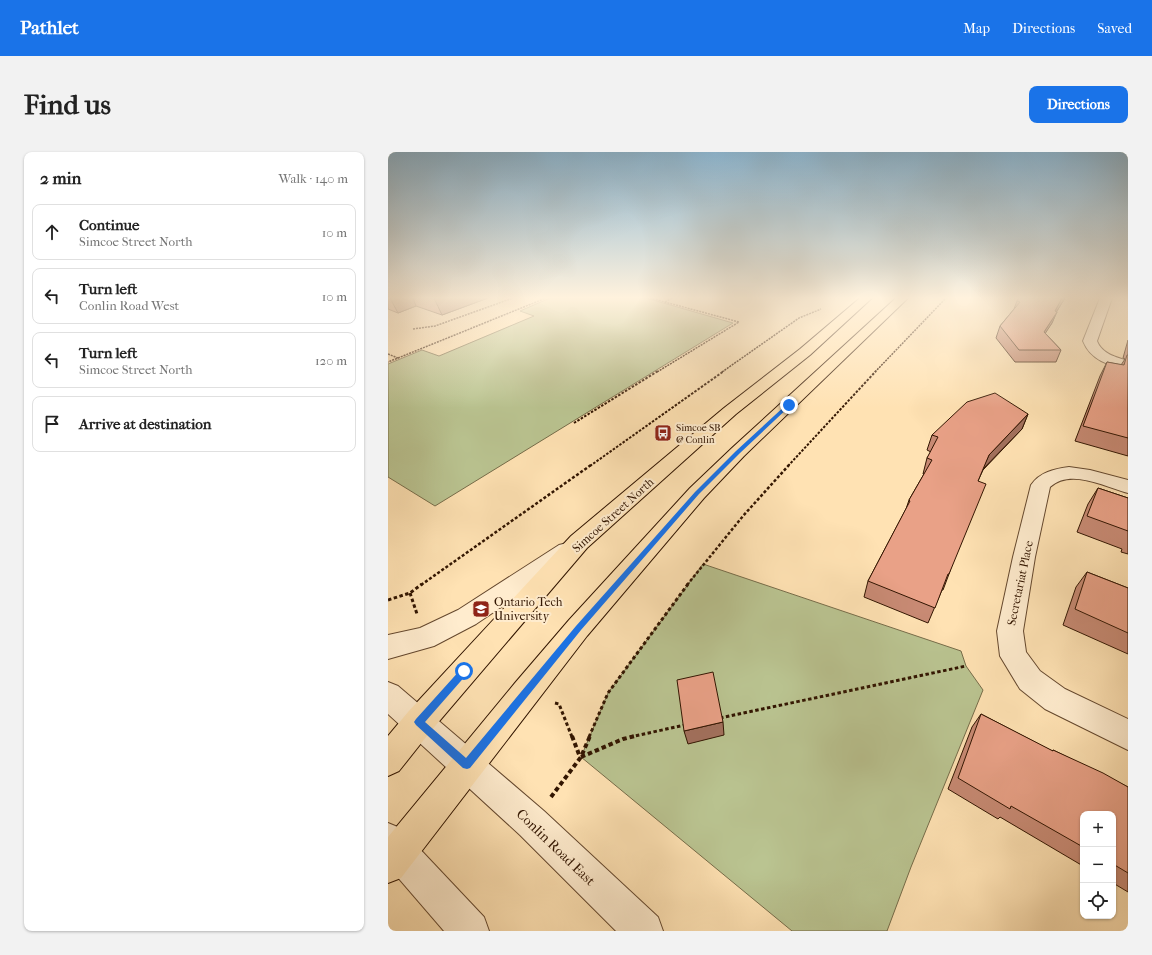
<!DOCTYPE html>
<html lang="en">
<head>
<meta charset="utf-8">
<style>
	body { margin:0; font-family:"IM FELL French Canon",serif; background:#f2f2f2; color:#222 }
	.controls { position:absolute; right:12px; bottom:12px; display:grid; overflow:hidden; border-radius:8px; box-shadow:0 1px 3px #0004 }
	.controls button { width:36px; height:36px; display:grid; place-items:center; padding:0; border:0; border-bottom:1px solid #e0e0e0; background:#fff; color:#222; font:20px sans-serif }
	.stop { position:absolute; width:12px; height:12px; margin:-9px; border:3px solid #1a73e8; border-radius:50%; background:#fff }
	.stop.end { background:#1a73e8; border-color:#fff; box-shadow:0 1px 4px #0008 }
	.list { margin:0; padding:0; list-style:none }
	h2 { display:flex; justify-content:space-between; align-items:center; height:52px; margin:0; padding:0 16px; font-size:17px }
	h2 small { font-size:13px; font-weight:400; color:#767676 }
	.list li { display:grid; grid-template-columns:26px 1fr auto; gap:12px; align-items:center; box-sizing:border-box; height:56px; margin:0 8px 8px; padding:0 8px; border:1px solid #e0e0e0; border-radius:8px }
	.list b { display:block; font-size:15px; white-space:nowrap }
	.list p { margin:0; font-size:13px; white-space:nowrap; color:#767676 }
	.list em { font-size:13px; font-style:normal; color:#767676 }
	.icon { flex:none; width:22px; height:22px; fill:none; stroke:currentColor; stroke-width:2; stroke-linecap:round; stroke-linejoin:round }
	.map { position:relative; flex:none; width:740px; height:779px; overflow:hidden; border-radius:8px }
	header { display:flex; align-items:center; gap:24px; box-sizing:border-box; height:56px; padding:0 20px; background:#1a73e8; color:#fff }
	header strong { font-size:19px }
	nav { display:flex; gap:22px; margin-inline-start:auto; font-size:14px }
	.intro { display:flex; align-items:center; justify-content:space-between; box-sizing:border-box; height:96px; padding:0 24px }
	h1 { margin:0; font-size:28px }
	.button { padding:10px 18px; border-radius:8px; background:#1a73e8; color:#fff; font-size:14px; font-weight:700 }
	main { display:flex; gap:24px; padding:0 24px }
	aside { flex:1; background:#fff; border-radius:8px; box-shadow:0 1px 3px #0004 }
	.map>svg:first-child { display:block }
</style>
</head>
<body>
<header>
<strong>Pathlet</strong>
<nav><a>Map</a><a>Directions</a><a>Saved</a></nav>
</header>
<div class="intro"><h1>Find us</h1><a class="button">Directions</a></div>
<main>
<aside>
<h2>2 min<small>Walk · 140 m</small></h2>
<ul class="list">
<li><svg class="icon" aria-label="ahead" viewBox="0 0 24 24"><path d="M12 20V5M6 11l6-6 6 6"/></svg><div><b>Continue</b><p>Simcoe Street North</p></div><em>10 m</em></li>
<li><svg class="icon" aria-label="left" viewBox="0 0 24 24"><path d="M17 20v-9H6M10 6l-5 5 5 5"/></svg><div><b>Turn left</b><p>Conlin Road West</p></div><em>10 m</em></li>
<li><svg class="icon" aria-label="left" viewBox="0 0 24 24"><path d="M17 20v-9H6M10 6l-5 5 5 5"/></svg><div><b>Turn left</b><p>Simcoe Street North</p></div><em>120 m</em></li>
<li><svg class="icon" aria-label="arrive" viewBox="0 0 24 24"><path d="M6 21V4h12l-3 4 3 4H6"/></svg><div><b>Arrive at destination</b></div></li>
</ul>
</aside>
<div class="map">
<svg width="740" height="779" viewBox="0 0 740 779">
	<rect width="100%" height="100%" fill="#ffe2b3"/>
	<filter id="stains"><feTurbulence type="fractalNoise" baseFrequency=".005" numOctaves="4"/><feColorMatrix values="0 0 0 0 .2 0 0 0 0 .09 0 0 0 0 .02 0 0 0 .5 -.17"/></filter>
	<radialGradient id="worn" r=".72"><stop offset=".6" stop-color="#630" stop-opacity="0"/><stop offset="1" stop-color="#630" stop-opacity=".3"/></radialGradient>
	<!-- green -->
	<g fill="#bac491" stroke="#766c49">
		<path d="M162,146H258L345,171L47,354L0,325V212L34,198L51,204L146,164L132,159Z"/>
		<path d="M315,412L573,499L578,514L595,538L523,715L499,779H404L193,605L220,541Z"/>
	</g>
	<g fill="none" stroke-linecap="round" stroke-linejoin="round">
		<!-- minor casing -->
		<g stroke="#65482e" stroke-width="2">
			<g id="minor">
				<path d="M712,146H724L709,189C714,202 728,205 740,209V217C721,213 703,209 695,189Z"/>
				<path d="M681,315L702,318L740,328V341C717,335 683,316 662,335L647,405L635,479L638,500L652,519L677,537L740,567V598L657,557L632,537L612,504L609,479L625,405L643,333C652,320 666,317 681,315Z"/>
				<path d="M179,391L187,393L190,399L187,405L88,472L46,494L0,507V483L32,476L70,458L171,393Z"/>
				<path d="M0,530L10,534L156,659L270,765L275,779H228L132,683L0,562Z"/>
				<path d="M0,671L12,676L96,765L101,779H56L0,714Z"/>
			</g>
		</g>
		<!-- major casing -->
		<g stroke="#321501" stroke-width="2">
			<g id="major">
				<path d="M472,146H484L422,203L348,262L199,396L42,580L11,619L0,624V584L20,560L183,384L336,256L412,197Z"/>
				<path d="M508,146H520L356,304L316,346L199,484L13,726L0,731V685L127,531L181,468L302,336L344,296Z"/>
			</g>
		</g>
		<!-- path-far4 -->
		<g stroke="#321501" stroke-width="1.5" stroke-dasharray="2 1" stroke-linecap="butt">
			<path d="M262,146L351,170L269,220"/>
			<path d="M277,150L284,146"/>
			<path d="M25,177L47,174L125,146"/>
			<path d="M0,202L10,206L0,210"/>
			<path d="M10,206L158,146"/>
			<path d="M334,220L411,166L433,157"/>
			<path d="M487,220L558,146"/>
		</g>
		<!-- path-far3 -->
		<g stroke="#321501" stroke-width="2" stroke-dasharray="2.5 1.5" stroke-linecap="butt">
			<path d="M186,271L270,219"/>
			<path d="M202,314L336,219"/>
			<path d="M400,314L488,219"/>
		</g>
		<!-- path-far2 -->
		<g stroke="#321501" stroke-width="2.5" stroke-dasharray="3 2" stroke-linecap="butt">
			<path d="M33,433L203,313"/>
			<path d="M299,433L355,364L401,313"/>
		</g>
		<!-- path-far1 -->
		<g stroke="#321501" stroke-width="3" stroke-dasharray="3.5 2.5" stroke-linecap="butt">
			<path d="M22,441L29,462"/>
			<path d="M0,448L22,441L34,432"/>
			<path d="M167,551L171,552L184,585"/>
			<path d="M332,566L578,514"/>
			<path d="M201,585L220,541L300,432"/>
			<path d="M242,585L297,573"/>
		</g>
		<!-- path -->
		<g stroke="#321501" stroke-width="4" stroke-dasharray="4.5 3" stroke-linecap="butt">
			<path d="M184,584L192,605"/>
			<path d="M193,605L235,587L247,584"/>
			<path d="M163,645L193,605L202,584"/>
		</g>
		<!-- minor -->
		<use href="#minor" fill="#ffecce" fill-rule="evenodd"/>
		<!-- major -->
		<use href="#major" fill="#ffe2b3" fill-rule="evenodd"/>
	</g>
	<!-- wall -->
	<g fill="#c88a74" stroke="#321501">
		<path d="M0,146H100L54,163L28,154L10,161L0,157Z"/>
		<path d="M631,146H677L669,159L664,171L657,181L673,198L668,210H627L608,186L612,174L626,157L629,149Z"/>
		<path d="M740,188V304L687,289L712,224L719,210L733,213L737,207L735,206Z"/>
		<path d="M640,262L634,277L595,318L590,329L561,422L555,438H554L540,471L476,445L480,429L518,357L521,348L536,322H535L539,306L543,300L539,298L544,283Z"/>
		<path d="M710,336L740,346V402L733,400L734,397L689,380L700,352Z"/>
		<path d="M699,420L740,436V502L675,473L688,435Z"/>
		<path d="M593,562L664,599L665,598L740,635V740L725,731V662H695V714L612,665L610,667L560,637L584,575Z"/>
	</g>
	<!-- shaded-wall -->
	<g fill="#a3715e" stroke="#321501">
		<path d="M2,146H25L28,154L10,161Z"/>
		<path d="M46,146H100L54,163Z"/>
		<path d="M674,146H677L662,170L667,159Z"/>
		<path d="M669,160L664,171L651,191L656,180Z"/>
		<path d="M640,262L634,277L594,318L601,303Z"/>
		<path d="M335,570L336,583L300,592L296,579Z"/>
	</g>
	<!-- building -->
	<g fill="#e9a187" stroke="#321501">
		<path d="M631,146H674L667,159L669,160L656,180L673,198H631L612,174L632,150L629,149Z"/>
		<path d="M739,203H740V286L695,274L719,210L736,213Z"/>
		<path d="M607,241L640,262L601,303L590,329L598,332L561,422H560L547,456L480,429L522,349L521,348L544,308L539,306L550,285L544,283L579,250Z"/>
		<path d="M710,336L740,346V379L699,364Z"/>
		<path d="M699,420L740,436V481L687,457Z"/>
		<path d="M325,520L335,570L296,579L289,528Z"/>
		<path d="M593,562L665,599V598L715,621L740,635V721L725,712V662H695V695L623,654L622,657L570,626Z"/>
	</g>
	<!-- sky -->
	<linearGradient id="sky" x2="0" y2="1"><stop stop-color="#8cb7d3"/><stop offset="0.57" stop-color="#fff2dd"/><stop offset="1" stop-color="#fff2dd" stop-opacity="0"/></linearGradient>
	<rect width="740" height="256" fill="url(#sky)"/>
	<!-- route -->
	<path fill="#1a73e8" d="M399,252L403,253L352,301L311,342L193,478L82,616L79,617L75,616L28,573L26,570L28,567L73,517H79V522L37,570L78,606L188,474L307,340L348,299Z"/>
	<!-- icons -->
	<defs>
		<g id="bus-square" transform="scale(0.9)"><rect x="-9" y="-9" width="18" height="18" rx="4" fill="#8f2418" stroke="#ffecce"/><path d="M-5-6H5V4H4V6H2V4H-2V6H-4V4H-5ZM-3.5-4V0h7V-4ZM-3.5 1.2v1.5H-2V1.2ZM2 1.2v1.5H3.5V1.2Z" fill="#fff"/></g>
		<g id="university-square" transform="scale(0.9)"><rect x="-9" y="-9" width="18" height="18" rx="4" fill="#8f2418" stroke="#ffecce"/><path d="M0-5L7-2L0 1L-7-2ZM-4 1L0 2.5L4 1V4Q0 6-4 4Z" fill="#fff"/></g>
	</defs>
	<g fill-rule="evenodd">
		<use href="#bus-square" x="275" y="281"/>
		<use href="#university-square" x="93" y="457"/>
	</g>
	<g text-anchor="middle" stroke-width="4" stroke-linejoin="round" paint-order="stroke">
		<!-- far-poi labels -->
		<g font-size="10" fill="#321501" stroke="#ffecce" text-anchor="start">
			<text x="288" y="279">Simcoe SB<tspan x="288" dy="12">@ Conlin</tspan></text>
		</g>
		<!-- street labels -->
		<g font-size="12" fill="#321501" stroke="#ffecce">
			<text transform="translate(225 363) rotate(-42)" y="4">Simcoe Street North</text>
			<text transform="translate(632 431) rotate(-78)" y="4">Secretariat Place</text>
		</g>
		<!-- poi labels -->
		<g font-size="12" fill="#321501" stroke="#ffecce" text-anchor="start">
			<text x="106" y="454">Ontario Tech<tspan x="106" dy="14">University</tspan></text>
		</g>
		<!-- near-street labels -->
		<g font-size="14" fill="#321501" stroke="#ffecce">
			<text transform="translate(168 695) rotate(44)" y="5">Conlin Road East</text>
		</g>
	</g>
	<rect width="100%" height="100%" filter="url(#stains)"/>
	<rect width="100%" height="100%" fill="url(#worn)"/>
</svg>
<div class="controls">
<button>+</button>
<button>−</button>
<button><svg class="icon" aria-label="locate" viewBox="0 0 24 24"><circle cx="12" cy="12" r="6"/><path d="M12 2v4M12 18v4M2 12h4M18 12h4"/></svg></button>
</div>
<div class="stop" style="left:76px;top:519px"></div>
<div class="stop end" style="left:401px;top:253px"></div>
</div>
</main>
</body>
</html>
